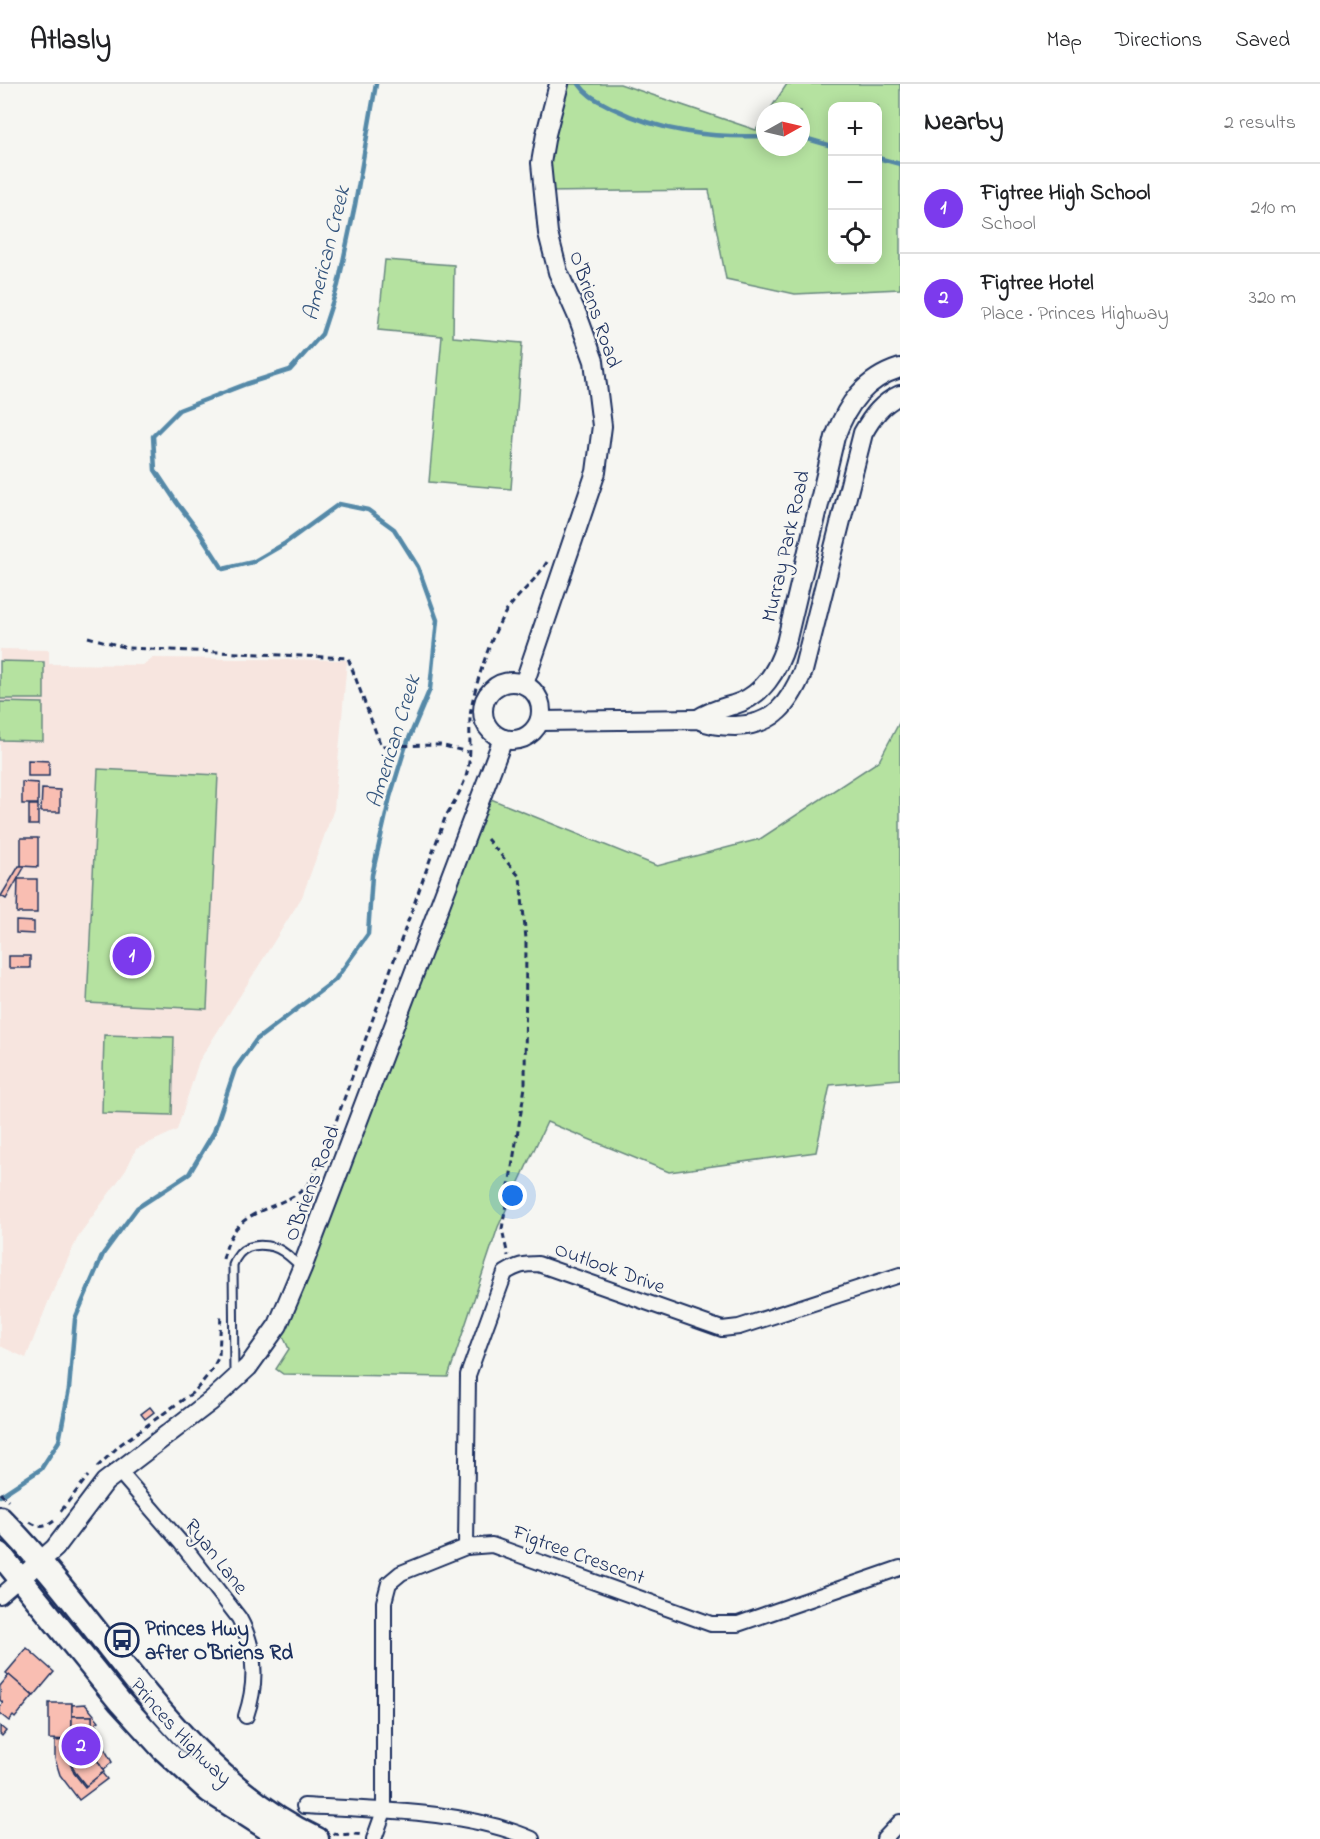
<!DOCTYPE html>
<html lang="en">
<head>
<meta charset="utf-8">
<style>
	body { margin:0; font-family:"Indie Flower",sans-serif; background:#f2f2f2; color:#202124 }
	.controls { position:absolute; right:18px; top:18px; display:grid; overflow:hidden; border-radius:12px; box-shadow:0 3px 15px #0003 }
	.controls button { width:54px; height:54px; display:grid; place-items:center; padding:0; border:0; border-bottom:2px solid #e0e0e0; background:#fff; color:#202124; font:30px sans-serif }
	.compass { position:absolute; left:756px; top:18px; width:54px; height:54px; border-radius:50%; background:#fff; box-shadow:0 3px 15px #0003; rotate:82deg }
	.you { position:absolute; left:513px; top:1112px; width:21px; height:21px; margin:-15px; border:4px solid #fff; border-radius:50%; background:#1a73e8; box-shadow:0 0 0 9px #1a73e833 }
	.badge { display:grid; place-items:center; width:39px; height:39px; border-radius:50%; background:#7c3aed; color:#fff; font-size:20px; font-weight:700 }
	.pin { position:absolute; translate:-50% -50%; border:3px solid #fff; box-shadow:0 2px 6px #0006 }
	.list { margin:0; padding:0; list-style:none }
	h2 { display:flex; justify-content:space-between; align-items:center; height:78px; margin:0; padding:0 24px; font-size:26px }
	h2 small { font-size:20px; font-weight:400; color:#757577 }
	.list li { display:grid; grid-template-columns:39px 1fr auto; gap:18px; align-items:center; box-sizing:border-box; height:90px; padding:0 24px; border-top:2px solid #e0e0e0 }
	.list b { display:block; font-size:22px; white-space:nowrap }
	.list p { margin:0; font-size:20px; white-space:nowrap; color:#757577 }
	.list em { font-size:20px; font-style:normal; color:#757577 }
	.icon { flex:none; width:33px; height:33px; fill:none; stroke:currentColor; stroke-width:2; stroke-linecap:round; stroke-linejoin:round }
	.map { position:relative; flex:none; width:900px; height:1755px; overflow:hidden }
	header { display:flex; align-items:center; gap:36px; box-sizing:border-box; height:84px; padding:0 30px; background:#fff; border-bottom:2px solid #e0e0e0 }
	header strong { font-size:28px }
	nav { display:flex; gap:33px; margin-inline-start:auto; font-size:21px }
	main { display:flex }
	aside { flex:1; background:#fff }
	.map>svg:first-child { display:block }
</style>
</head>
<body>
<header>
<strong>Atlasly</strong>
<nav><a>Map</a><a>Directions</a><a>Saved</a></nav>
</header>
<main>
<div class="map">
<svg width="900" height="1755" viewBox="0 0 900 1755">
	<rect width="100%" height="100%" fill="#f6f6f2"/>
	<filter id="ink" filterUnits="userSpaceOnUse"><feTurbulence type="fractalNoise" baseFrequency=".0167" numOctaves="2"/><feDisplacementMap in="SourceGraphic" scale="12" xChannelSelector="R" yChannelSelector="G"/><feConvolveMatrix kernelMatrix="1 2 1 2 8 2 1 2 1" color-interpolation-filters="sRGB"/></filter>
	<g filter="url(#ink)">
		<!-- built -->
		<path fill="#f7e5df" d="M0,565L49,566V580L143,581L152,574L347,576L334,725L302,813L199,977L177,1046L136,1065L126,1086L79,1151L49,1216L26,1274L0,1262Z"/>
		<!-- green -->
		<g fill="#b5e2a0" stroke="#68887f" stroke-width="1.5" fill-rule="evenodd">
			<path d="M559,0H620L756,46L765,33V63H801V27H769L787,0H900V205L795,210L726,195L709,106L544,108ZM832,22H878V176H832Z"/>
			<path d="M385,176L454,181L453,253L522,259L511,405L429,398L442,252L378,246Z"/>
			<path d="M0,577L44,578V615H0Z"/>
			<path d="M0,618L43,619V657L0,656Z"/>
			<path d="M900,637V995L830,1001L816,1068L669,1088L547,1038L498,1143L448,1293L283,1290L276,1285L289,1265L278,1241L481,711L657,782L760,755L879,677Z"/>
			<path d="M98,685L218,691L207,925L87,919Z"/>
			<path d="M104,951L174,953L172,1031L102,1029Z"/>
		</g>
		<g fill="none" stroke-linecap="round" stroke-linejoin="round">
			<!-- stream -->
			<g stroke="#5489a8" stroke-width="4.5">
				<path d="M579,0C588,13 598,16 612,24C661,48 711,54 765,52"/>
				<path d="M801,53L832,62"/>
				<path d="M878,74L900,80"/>
				<path d="M0,1412L41,1385L59,1357L69,1305L75,1235L103,1170L137,1124L189,1090L214,1048L235,985L256,956L335,896L368,850L372,791L390,713L405,664L430,605L437,536L418,483L394,445L368,426L339,420L284,460L253,478L223,485L199,448L177,419L155,386L153,352L179,326L246,300L290,286L322,250L338,201L355,121L376,0"/>
			</g>
		</g>
		<!-- building -->
		<g fill="#f9beb2" stroke="#1b2f5e" stroke-width="1.5">
			<path d="M28,676L49,677V692H28Z"/>
			<path d="M22,698L38,699V720H22Z"/>
			<path d="M42,705L60,706V728H41Z"/>
			<rect x="29" y="721" width="9" height="20"/>
			<path d="M21,754H38V783L21,782Z"/>
			<path d="M19,782H25L6,815L1,812Z"/>
			<path d="M18,795H37V829H17Z"/>
			<path d="M16,837L34,838V850L16,849Z"/>
			<rect x="9" y="872" width="21" height="12"/>
			<path d="M150,1323L154,1328L145,1335L141,1330Z"/>
			<path d="M27,1564L54,1588L34,1612L6,1589Z"/>
			<path d="M9,1591L33,1612L15,1634L13,1632L9,1637L0,1630V1622L3,1619L0,1616V1602Z"/>
			<path d="M49,1619H72V1656L49,1655Z"/>
			<path d="M85,1620L99,1637L96,1639L97,1653H104L105,1666L112,1678L103,1686L93,1669L92,1632H72V1621Z"/>
			<path d="M72,1632H92L93,1669L104,1688L86,1702L75,1688L71,1678L69,1656H72Z"/>
			<path d="M0,1642L6,1647L2,1652L0,1650Z"/>
			<path d="M69,1656L70,1679L74,1689L85,1703L102,1689L107,1695L79,1716L60,1691L55,1675V1657Z"/>
		</g>
		<g fill="none" stroke-linecap="round" stroke-linejoin="round">
			<!-- service casing -->
			<g stroke="#1b2f5e" stroke-width="11">
				<path id="service" d="M234,1292L233,1181C239,1163 255,1158 273,1163C283,1165 293,1176 301,1183"/>
			</g>
			<!-- minor casing -->
			<g stroke="#1b2f5e" stroke-width="18">
				<g id="minor">
					<path d="M118,1386L181,1459L239,1534C257,1566 257,1599 246,1632"/>
					<path d="M466,1463L468,1291L505,1189C518,1181 523,1180 538,1180L722,1245L739,1243L900,1191"/>
					<path d="M0,1512L21,1494"/>
					<path d="M304,1722C376,1726 466,1726 532,1755"/>
					<path d="M374,1755L384,1727V1518L389,1499L401,1489L466,1463L492,1461L711,1540H738L900,1484"/>
					<path d="M884,1755L900,1738"/>
				</g>
			</g>
			<!-- tertiary casing -->
			<g stroke="#1b2f5e" stroke-width="22">
				<g id="tertiary">
					<circle cx="512" cy="627" r="29"/>
					<path d="M524,600L596,388L602,342L594,277L578,233L558,188L548,149L541,79L546,50L559,0"/>
					<path d="M698,635C710,627 720,625 733,621C762,613 778,586 786,559L835,353C847,320 865,295 900,284"/>
					<path d="M540,637L698,635C711,641 720,642 735,642C774,641 789,620 803,587L863,349C872,333 882,319 900,311"/>
					<path d="M21,1494L55,1464L105,1398L211,1317L248,1283L278,1241L302,1184L503,655"/>
				</g>
			</g>
			<!-- primary casing -->
			<g stroke="#1b2f5e" stroke-width="27">
				<g id="primary">
					<path id="s1" d="M0,1434C105,1539 178,1689 317,1755"/>
					<path d="M0,1470L120,1618L163,1665L209,1707L284,1755"/>
				</g>
			</g>
			<!-- path -->
			<g stroke="#1b2f5e" stroke-width="3" stroke-dasharray="6 4.5" stroke-linecap="butt">
				<path d="M88,553L128,564L348,574L381,662L440,661L468,668"/>
				<path d="M487,755L520,793L526,855L525,1003L502,1145L508,1172"/>
				<path d="M223,1175C232,1138 246,1133 279,1119C288,1115 297,1111 304,1105C314,1095 323,1068 330,1054L445,734C453,719 465,702 468,684C472,665 468,644 471,625C474,605 490,556 500,538C512,514 534,500 547,478"/>
				<path d="M97,1383L121,1360L195,1307L212,1286L219,1272L221,1230"/>
				<path d="M0,1409L8,1417"/>
				<path d="M61,1427L88,1392"/>
				<path d="M30,1438C39,1444 45,1444 54,1437"/>
				<path d="M333,1749C343,1753 351,1748 361,1751"/>
			</g>
			<!-- service -->
			<use href="#service" stroke="#f6f6f2" stroke-width="7"/>
			<!-- minor -->
			<use href="#minor" stroke="#f6f6f2" stroke-width="14"/>
			<!-- tertiary -->
			<use href="#tertiary" stroke="#f6f6f2" stroke-width="18"/>
			<!-- primary -->
			<use href="#primary" stroke="#f6f6f2" stroke-width="22"/>
		</g>
	</g>
	<!-- icons -->
	<defs>
		<g id="bus-ring" transform="scale(1.725)"><circle r="9.5" fill="#f6f6f2" stroke="#1b2f5e" stroke-width="1.5"/><path d="M-5-6H5V4H4V6H2V4H-2V6H-4V4H-5ZM-3.5-4V0h7V-4ZM-3.5 1.2v1.5H-2V1.2ZM2 1.2v1.5H3.5V1.2Z" fill="#1b2f5e"/></g>
	</defs>
	<g fill-rule="evenodd">
		<use href="#bus-ring" x="122" y="1556"/>
	</g>
	<g text-anchor="middle" stroke-width="5" stroke-linejoin="round" paint-order="stroke">
		<!-- street labels -->
		<g font-size="21" fill="#1b2f5e" stroke="#f6f6f2">
			<text transform="translate(596 225) rotate(71)" y="7">O'Briens Road</text>
			<text transform="translate(785 462) rotate(-77)" y="7">Murray Park Road</text>
			<text transform="translate(311 1099) rotate(-69)" y="7">O'Briens Road</text>
			<text transform="translate(610 1183) rotate(20)" y="7">Outlook Drive</text>
			<text transform="translate(579 1470) rotate(20)" y="7">Figtree Crescent</text>
			<text transform="translate(217 1472) rotate(52)" y="7">Ryan Lane</text>
			<text dy="7" stroke="none"><textPath href="#s1" startOffset="280">Princes Highway</textPath></text>
		</g>
		<!-- poi labels -->
		<g font-size="21" font-weight="bold" fill="#1b2f5e" stroke="#f6f6f2" text-anchor="start">
			<text x="145" y="1551">Princes Hwy<tspan x="145" dy="24">after O'Briens Rd</tspan></text>
		</g>
		<!-- water labels -->
		<g font-size="22" font-style="italic" fill="#33547d" stroke="#f6f6f2">
			<text transform="translate(325 169) rotate(-76)" y="8">American Creek</text>
			<text transform="translate(392 657) rotate(-73)" y="8">American Creek</text>
		</g>
	</g>
</svg>
<div class="controls">
<button>+</button>
<button>−</button>
<button><svg class="icon" aria-label="locate" viewBox="0 0 24 24"><circle cx="12" cy="12" r="6"/><path d="M12 2v4M12 18v4M2 12h4M18 12h4"/></svg></button>
</div>
<svg class="compass" viewBox="-18 -18 36 36"><path d="M0-13l5 13h-10z" fill="#e53935"/><path d="M0 13l5-13h-10z" fill="#757577"/></svg>
<div class="you"></div>
<div class="pin badge" style="left:132px;top:872px">1</div>
<div class="pin badge" style="left:81px;top:1662px">2</div>
</div>
<aside>
<h2>Nearby<small>2 results</small></h2>
<ul class="list">
<li><span class="badge">1</span><div><b>Figtree High School</b><p>School</p></div><em>210 m</em></li>
<li><span class="badge">2</span><div><b>Figtree Hotel</b><p>Place · Princes Highway</p></div><em>320 m</em></li>
</ul>
</aside>
</main>
</body>
</html>
